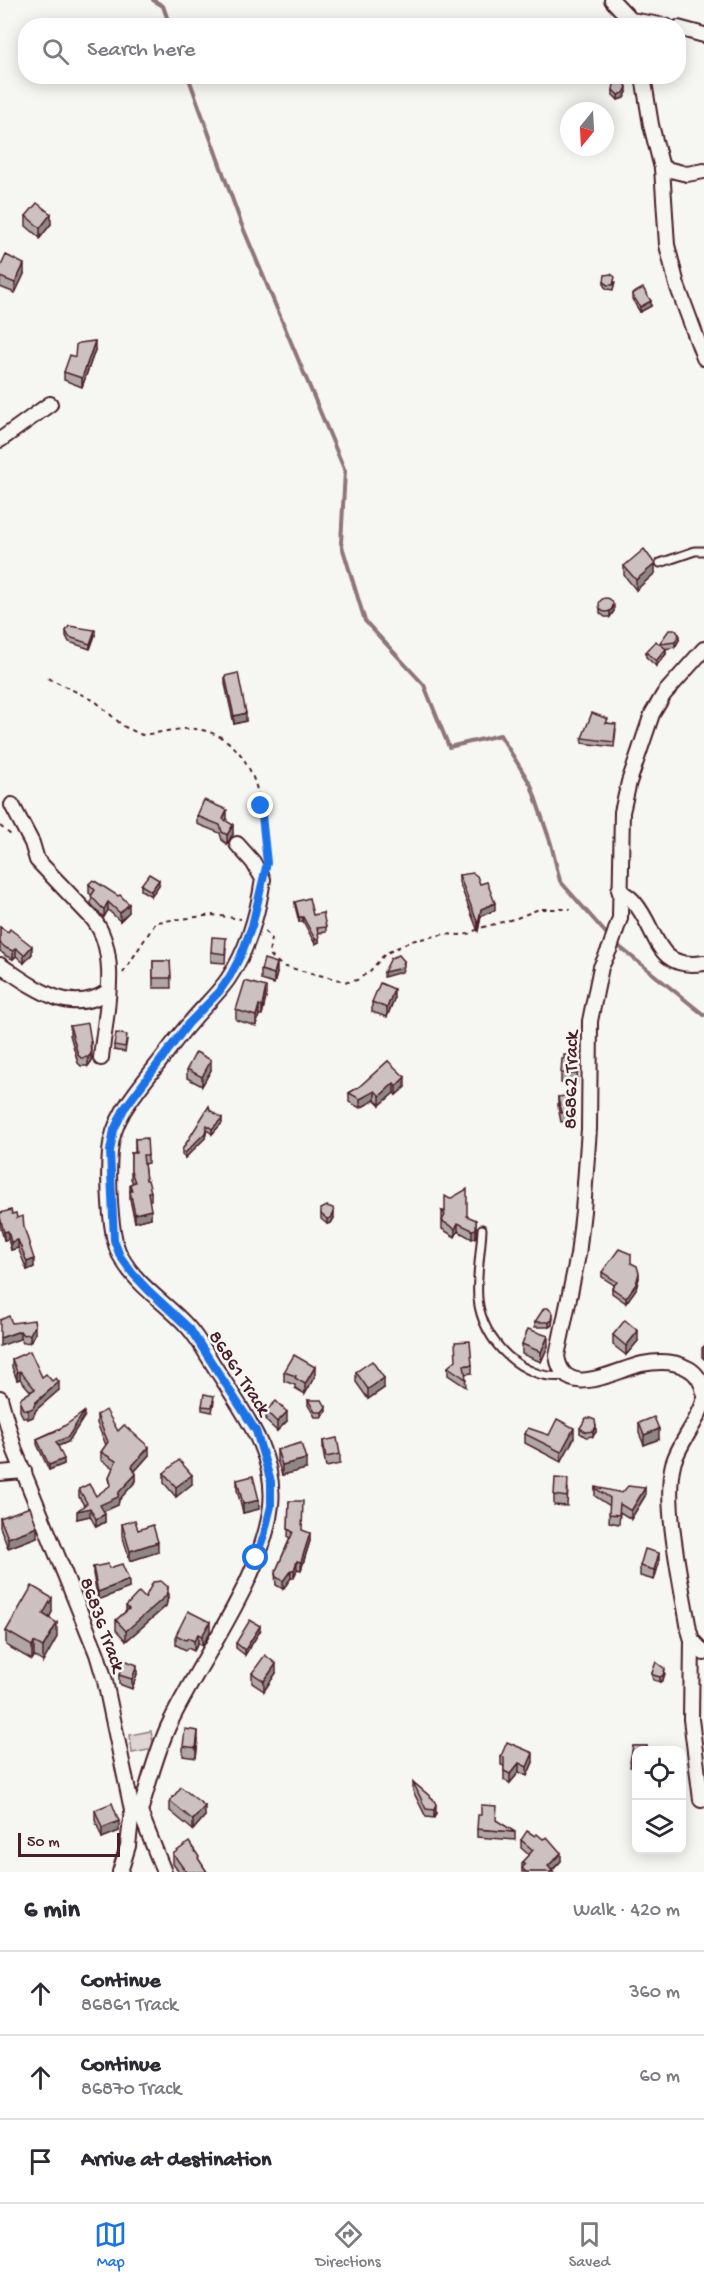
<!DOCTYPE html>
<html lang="en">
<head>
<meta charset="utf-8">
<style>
	body { margin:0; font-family:"Gochi Hand",sans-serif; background:#f2f2f3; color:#2b2b33 }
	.controls { position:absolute; right:18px; bottom:18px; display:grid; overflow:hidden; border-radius:12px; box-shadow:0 3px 15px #0003 }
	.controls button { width:54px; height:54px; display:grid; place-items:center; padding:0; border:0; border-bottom:2px solid #e1e1e2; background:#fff; color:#2b2b33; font:30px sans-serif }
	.compass { position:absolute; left:560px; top:102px; width:54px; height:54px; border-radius:50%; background:#fff; box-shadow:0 3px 15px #0003; rotate:198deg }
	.scale { position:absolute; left:18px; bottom:15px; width:102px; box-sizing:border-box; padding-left:6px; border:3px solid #4a1f2b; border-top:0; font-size:16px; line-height:21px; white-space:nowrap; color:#4a1f2b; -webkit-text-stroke:4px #f6f6f2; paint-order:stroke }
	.stop { position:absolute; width:18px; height:18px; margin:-14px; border:4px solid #1a73e8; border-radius:50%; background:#fff }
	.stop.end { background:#1a73e8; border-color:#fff; box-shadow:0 2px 6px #0008 }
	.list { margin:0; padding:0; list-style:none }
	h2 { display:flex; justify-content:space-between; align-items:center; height:78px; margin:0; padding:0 24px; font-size:26px }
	h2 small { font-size:20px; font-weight:400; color:#7c7c81 }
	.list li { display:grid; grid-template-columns:39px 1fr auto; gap:18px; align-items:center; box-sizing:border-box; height:84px; padding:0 24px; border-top:2px solid #e1e1e2 }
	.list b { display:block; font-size:22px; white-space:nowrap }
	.list p { margin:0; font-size:20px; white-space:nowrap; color:#7c7c81 }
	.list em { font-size:20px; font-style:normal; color:#7c7c81 }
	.icon { flex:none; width:33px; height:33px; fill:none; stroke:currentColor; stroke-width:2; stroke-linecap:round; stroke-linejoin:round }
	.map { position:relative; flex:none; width:704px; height:1872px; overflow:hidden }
	.search { position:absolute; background:#fff; box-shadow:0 3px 15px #0003; left:18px; right:18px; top:18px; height:66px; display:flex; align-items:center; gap:15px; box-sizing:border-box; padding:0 21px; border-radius:24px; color:#7c7c81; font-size:22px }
	.sheet { height:330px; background:#fff }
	nav { display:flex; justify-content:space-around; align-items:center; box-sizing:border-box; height:84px; border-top:2px solid #e1e1e2; background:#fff; font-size:16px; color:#7c7c81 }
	nav a { display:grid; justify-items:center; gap:3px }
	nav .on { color:#1a73e8 }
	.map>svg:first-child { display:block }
</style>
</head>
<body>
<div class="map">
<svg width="704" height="1872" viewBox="0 0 704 1872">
	<rect width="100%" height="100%" fill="#f6f6f2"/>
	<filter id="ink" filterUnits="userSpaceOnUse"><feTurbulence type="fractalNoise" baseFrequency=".0167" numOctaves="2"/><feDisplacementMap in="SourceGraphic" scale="12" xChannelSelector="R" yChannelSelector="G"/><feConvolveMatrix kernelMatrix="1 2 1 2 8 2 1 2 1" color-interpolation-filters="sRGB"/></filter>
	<g filter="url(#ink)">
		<!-- green -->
		<path fill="#ddd6d5" stroke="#947a80" stroke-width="1.5" d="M151,1731L154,1749L132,1753L130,1735Z"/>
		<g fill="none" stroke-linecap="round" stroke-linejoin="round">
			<!-- stream -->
			<g stroke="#8e747a" stroke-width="4">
				<path d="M153,0L163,6L170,26"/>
				<path d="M188,76L241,223L345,471L341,543L365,621L424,685L449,747L500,735L531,785L551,844L560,881L611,939"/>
				<path d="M616,944L704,1015"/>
			</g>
			<!-- lane casing -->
			<g stroke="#4a1f2b" stroke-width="11">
				<g id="lane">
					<path d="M660,563L695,551H704"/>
					<path d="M482,1229C481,1252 476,1276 478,1299C482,1341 523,1382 566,1376"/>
				</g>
			</g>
			<!-- street casing -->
			<g stroke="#4a1f2b" stroke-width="18">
				<g id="street">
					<path d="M612,0L631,20L666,26"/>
					<path d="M678,28L704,35"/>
					<path d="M643,76L651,125L662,168L667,245L677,285L704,358"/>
					<path d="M662,168L687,174L704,171"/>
					<path d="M0,440L50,404"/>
					<path d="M704,649L664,694L652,714L629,782L622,812L620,918L610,948L601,967L590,1021L589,1129L583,1211L578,1255L557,1356C564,1402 615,1370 642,1364C657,1361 673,1360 687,1368C696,1372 703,1383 704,1393"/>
					<path d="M12,805L32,843L37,860L93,919C121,953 105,1017 101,1058"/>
					<path d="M619,890C624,894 630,897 634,902C659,931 654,971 704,963"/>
					<path d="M0,965C32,986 69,1017 107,992"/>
					<path d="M0,1398L15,1451L97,1654L105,1681L132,1810L128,1846L120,1872"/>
					<path d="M704,1401C697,1424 680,1441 673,1464C663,1504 682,1587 689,1630L692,1640L704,1653"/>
					<path d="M0,1473L24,1471"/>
					<path d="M692,1640L691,1719L701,1800"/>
					<path d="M140,1812C148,1784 156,1754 168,1727C199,1660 263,1579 271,1505C276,1455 245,1415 220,1375C209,1359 200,1340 187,1326C166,1303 137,1286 121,1257C109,1238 108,1176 110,1152C112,1118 137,1091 157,1065C168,1051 178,1036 190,1023C202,1008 217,995 228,979C247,951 258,913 263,879L253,862L237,844"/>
					<path d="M140,1812L164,1872"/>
				</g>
			</g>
			<!-- path -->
			<g stroke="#4a1f2b" stroke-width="2" stroke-dasharray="4.5 4.5" stroke-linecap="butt">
				<path d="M48,678L95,701L123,726L142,735C158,733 186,726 202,730C258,743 263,808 266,856"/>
				<path d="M0,826L11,835"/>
				<path d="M265,931L271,938L269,954L282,966L348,982L357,980L370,971L385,954L411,941L445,934L459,935L468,934L480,928L517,918L539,909H571"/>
				<path d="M123,973L156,922L213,915L241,919"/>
			</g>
			<!-- lane -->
			<use href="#lane" stroke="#f6f6f2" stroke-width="7"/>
			<!-- street -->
			<use href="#street" stroke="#f6f6f2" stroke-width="14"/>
		</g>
		<!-- wall -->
		<g fill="#afa6a5" stroke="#4a1f2b" stroke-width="1.5">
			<path d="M613,90L627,92L624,98L618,100L613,95Z"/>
			<path d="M26,216L51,224L40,238L26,226Z"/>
			<path d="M0,268L24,274L15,293L0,287Z"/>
			<path d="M604,281L615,282L613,290L607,289L604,286Z"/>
			<path d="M632,294L651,306L640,312L632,299Z"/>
			<path d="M95,350L82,387L64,380V372L75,357Z"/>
			<path d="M624,566L655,573L636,590L624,575Z"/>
			<path d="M600,603L614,611L610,617H605L600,613Z"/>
			<path d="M66,631L95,635L90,649L69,642L66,636Z"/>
			<path d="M679,640L675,647L665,649L666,654L656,666L646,657V652L659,644Z"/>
			<path d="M225,676L246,721L234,724L225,684Z"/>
			<path d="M608,723L616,729L614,747L582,743V738Z"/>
			<path d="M197,816L227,819L226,821L233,834L227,844L222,840L220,833L197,824Z"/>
			<path d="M459,875L480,884L495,910L481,916L478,931L459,882Z"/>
			<path d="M89,884L129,912L120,921L108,910L104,917L102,916L91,904L92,895L89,893Z"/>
			<path d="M141,885H159L151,896L141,890Z"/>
			<path d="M295,902L313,915L326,927V932L318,933L319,942L315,944L303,921L299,922L295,906Z"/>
			<path d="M0,927L32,954L24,963L16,956L13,959L6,956L0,951Z"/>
			<path d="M226,948L225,963L211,962V952Z"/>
			<path d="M153,961H170L171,988H153Z"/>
			<path d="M261,970L277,973L274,984L261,980Z"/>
			<path d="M266,997L262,1015H259L256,1026L236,1020V1010Z"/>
			<path d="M394,999L387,1017L372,1012V1002Z"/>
			<path d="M70,1026L91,1042V1062L88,1066H81L78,1063L70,1035Z"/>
			<path d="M127,1040L125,1052L114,1050V1045Z"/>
			<path d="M388,1061L405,1087L396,1095L394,1093L380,1105L375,1100L360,1108L349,1102V1093L359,1087Z"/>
			<path d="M578,1065L577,1084L561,1083V1073Z"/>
			<path d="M187,1069L211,1070L202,1086L187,1078Z"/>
			<path d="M558,1097L575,1110V1120L561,1122L558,1107Z"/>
			<path d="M210,1110L222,1123L212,1134L207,1130L205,1138L185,1158L182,1155V1150Z"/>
			<path d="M135,1139L148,1155V1163L144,1164L146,1180L151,1192V1200H149L151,1218L135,1222L130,1200V1184L133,1183L131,1179V1153H135Z"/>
			<path d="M442,1211L467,1217L476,1237L472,1239L458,1231L455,1237L442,1229Z"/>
			<path d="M0,1213L12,1214L17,1218L34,1267L27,1270L18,1248L11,1250L8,1239L4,1240L0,1225Z"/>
			<path d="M321,1214L334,1218L331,1223L327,1224L321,1219Z"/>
			<path d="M631,1263L639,1278L636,1289L626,1303L612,1293V1288L614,1285L602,1277V1272Z"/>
			<path d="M553,1318L552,1325L549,1327H535V1322Z"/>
			<path d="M12,1323L35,1334L30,1342L23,1343Z"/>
			<path d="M613,1335L638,1341L626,1355L613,1345Z"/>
			<path d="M522,1344L548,1346L541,1362L522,1354Z"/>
			<path d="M704,1346V1359L702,1357V1348Z"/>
			<path d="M12,1359L42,1377L59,1390L36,1410L33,1417L28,1419L23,1417L20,1411V1402L31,1392L20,1379L17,1380L12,1367Z"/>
			<path d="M472,1365V1373L465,1374L466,1387L448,1375V1367Z"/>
			<path d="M284,1372L315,1376L305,1394L295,1388V1385L284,1381Z"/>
			<path d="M356,1372L384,1388L368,1399L356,1382Z"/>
			<path d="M308,1400L326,1412L322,1417H315L308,1405Z"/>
			<path d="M214,1401L212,1412L202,1410V1406Z"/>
			<path d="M266,1411L287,1421L277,1431L266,1421Z"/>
			<path d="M97,1415L149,1455L135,1471L136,1481L119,1500L118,1505L104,1511L105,1522L96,1527L90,1516L77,1519L84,1505L79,1497V1489L96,1496L110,1486L109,1477L113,1468L101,1460V1452L106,1445L97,1423Z"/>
			<path d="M84,1417L68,1442L58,1446L64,1464L49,1470L37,1444V1439Z"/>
			<path d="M639,1423L659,1439L644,1445L639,1433Z"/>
			<path d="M580,1428L596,1432L593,1436L586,1437L580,1433Z"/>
			<path d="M525,1434L549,1435L574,1438L561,1462L525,1443Z"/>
			<path d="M323,1441L340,1454V1464L326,1467L323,1451Z"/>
			<path d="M277,1450L306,1469L282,1475L277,1460Z"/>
			<path d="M164,1473L192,1484L176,1497L164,1483Z"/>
			<path d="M237,1480L259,1509L243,1513L237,1490Z"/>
			<path d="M595,1488L622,1493L645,1496L631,1519L620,1512L619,1524L609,1522L610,1506L595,1496Z"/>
			<path d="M568,1489L567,1506L554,1505V1495Z"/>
			<path d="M289,1501L302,1530L310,1541L301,1570L297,1569L294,1578H291L283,1589L276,1585L275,1573L290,1538L288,1537Z"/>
			<path d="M0,1518L37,1537L8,1548L0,1527Z"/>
			<path d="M122,1524L138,1530L158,1552L130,1561L122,1534Z"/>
			<path d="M659,1563L654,1580L640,1576V1566Z"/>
			<path d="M93,1567L109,1568L129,1588L98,1600L93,1574Z"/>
			<path d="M168,1597L166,1606L126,1641L116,1630V1620L126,1611V1606L145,1598Z"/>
			<path d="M52,1612L49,1618L57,1637L43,1662L34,1656L32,1660L6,1645V1631Z"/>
			<path d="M260,1631L245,1655L236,1648V1643Z"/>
			<path d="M210,1632L202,1646L198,1643L194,1651L188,1648L186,1650L176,1645V1635Z"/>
			<path d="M252,1673H276L264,1691L252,1683Z"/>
			<path d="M652,1673L665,1674L663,1680L660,1682L653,1680L652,1677Z"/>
			<path d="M137,1674L132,1689L119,1684V1675Z"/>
			<path d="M198,1740L196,1758L183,1756V1746Z"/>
			<path d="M633,1746H647V1750H636V1768L630,1767Z"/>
			<path d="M501,1756L533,1762L527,1776L519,1772L510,1783L504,1780V1766L501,1765Z"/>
			<path d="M413,1782L433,1799L436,1813L434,1818L426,1817L413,1791Z"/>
			<path d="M170,1801L205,1816L193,1830L170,1811Z"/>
			<path d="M95,1810L119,1831L102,1838L95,1820Z"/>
			<path d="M477,1829L515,1832V1840L477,1837Z"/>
			<path d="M521,1840L561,1861L552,1871L553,1872H522V1862L529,1855L521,1848Z"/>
			<path d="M173,1854L199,1860L207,1872H179L173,1864Z"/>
		</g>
		<!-- shaded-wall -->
		<g fill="#8f8786" stroke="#4a1f2b" stroke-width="1.5">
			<path d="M627,87V92L624,98L618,100V95Z"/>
			<path d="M51,214V224L40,238V228Z"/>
			<path d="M24,264V274L15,293V283Z"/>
			<path d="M651,301V306L640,312V307Z"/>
			<path d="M95,341V350L82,387V378Z"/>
			<path d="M655,564V573L636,590V580Z"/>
			<path d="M614,606V611L610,617V612Z"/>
			<path d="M95,630V635L90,649V644Z"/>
			<path d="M679,635V640L675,647V642Z"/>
			<path d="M666,649V654L656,666V661Z"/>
			<path d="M246,713V721L234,724V716Z"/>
			<path d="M227,810V819L223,828V819Z"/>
			<path d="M233,825V834L227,844V835Z"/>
			<path d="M159,880V885L151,896V891Z"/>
			<path d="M108,902V910L104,917V909Z"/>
			<path d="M495,903V910L481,916L478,931V924L481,909Z"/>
			<path d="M129,904V912L120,921V913Z"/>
			<path d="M299,917H303V921L299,922Z"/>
			<path d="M319,938V942L315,944V939Z"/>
			<path d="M32,946V954L24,963V955Z"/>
			<path d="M16,948V956L13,959V951Z"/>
			<path d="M404,961V966L402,972L384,977V972Z"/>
			<path d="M277,963V973L274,984V974Z"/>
			<path d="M266,987V997L262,1015V1006Z"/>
			<path d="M394,989V999L387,1017V1008Z"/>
			<path d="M259,1005V1015L256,1026V1016Z"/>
			<path d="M91,1054V1062L88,1066V1057Z"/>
			<path d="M211,1060V1070L202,1086V1077Z"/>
			<path d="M405,1077V1087L396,1095V1086Z"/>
			<path d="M394,1083V1093L380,1105V1096Z"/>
			<path d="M375,1091V1100L360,1108V1099Z"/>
			<path d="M222,1118V1123L212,1134V1129Z"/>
			<path d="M207,1125L205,1138L185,1158V1153Z"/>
			<path d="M151,1210V1218L135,1222V1214Z"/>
			<path d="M334,1213V1218L331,1223L327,1224V1219Z"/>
			<path d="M476,1220V1237L472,1239V1230Z"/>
			<path d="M458,1223V1231L455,1237V1229Z"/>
			<path d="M8,1231V1239L4,1240V1232Z"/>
			<path d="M18,1240V1248L11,1250V1242Z"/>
			<path d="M34,1259V1267L27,1270V1262Z"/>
			<path d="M639,1273V1278L636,1289L626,1303V1298Z"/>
			<path d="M553,1313L552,1325L549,1327V1322Z"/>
			<path d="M35,1325V1334L30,1342V1334Z"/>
			<path d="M20,1331V1339L0,1346V1338Z"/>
			<path d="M638,1331V1341L626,1355V1346Z"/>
			<path d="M548,1336V1346L541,1362V1352Z"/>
			<path d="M315,1367V1376L305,1394V1384Z"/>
			<path d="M20,1371V1379L17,1380V1372Z"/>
			<path d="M384,1378V1388L368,1399V1389Z"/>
			<path d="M59,1382V1390L36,1410L33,1417L28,1419V1410Z"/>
			<path d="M326,1407V1412L322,1417V1412Z"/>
			<path d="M84,1412V1417L68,1442L56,1447V1442Z"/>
			<path d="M287,1412V1421L277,1431V1422Z"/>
			<path d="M596,1427V1432L593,1436V1431Z"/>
			<path d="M574,1428V1438L561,1462V1452Z"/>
			<path d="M659,1429V1439L644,1445V1435Z"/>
			<path d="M149,1447V1455L132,1474V1466Z"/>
			<path d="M64,1459V1464L49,1470V1465Z"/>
			<path d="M306,1459V1469L282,1475V1465Z"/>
			<path d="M136,1474V1481L119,1500L118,1505L100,1513V1505L119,1492Z"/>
			<path d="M192,1475V1484L176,1497V1487Z"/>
			<path d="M645,1488V1496L631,1519V1511Z"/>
			<path d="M259,1500V1509L243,1513V1504Z"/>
			<path d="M90,1508V1516L77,1519V1511Z"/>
			<path d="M105,1514V1522L96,1527V1519Z"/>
			<path d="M37,1527V1537L8,1548V1538Z"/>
			<path d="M310,1533V1541L301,1570V1562Z"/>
			<path d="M158,1542V1552L130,1561V1551Z"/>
			<path d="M659,1553V1563L654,1580V1570Z"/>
			<path d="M297,1561V1569L294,1578V1570Z"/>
			<path d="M291,1570V1578L283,1589V1581Z"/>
			<path d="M129,1580V1588L98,1600V1592Z"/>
			<path d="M168,1587V1597L166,1606L126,1641V1631Z"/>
			<path d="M52,1598V1612L43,1629V1614Z"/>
			<path d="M210,1622V1632L202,1646V1636Z"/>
			<path d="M57,1623V1637L43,1662V1647Z"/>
			<path d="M260,1626V1631L245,1655V1650Z"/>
			<path d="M198,1634V1643L194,1651V1641Z"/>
			<path d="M34,1642V1656L32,1660V1646Z"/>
			<path d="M276,1664V1673L264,1691V1681Z"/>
			<path d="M137,1665V1674L132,1689V1679Z"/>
			<path d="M665,1669L663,1680L660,1682V1677Z"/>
			<path d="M198,1731V1740L196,1758V1748Z"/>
			<path d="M533,1753V1762L527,1776V1767Z"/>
			<path d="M519,1763V1772L510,1783V1774Z"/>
			<path d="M436,1804V1813L434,1818V1810Z"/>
			<path d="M205,1806V1816L193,1830V1820Z"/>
			<path d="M119,1821V1831L102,1838V1828Z"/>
			<path d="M561,1853V1861L550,1872L548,1866Z"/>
		</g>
		<!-- building -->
		<g fill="#ccc1c0" stroke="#4a1f2b" stroke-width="1.5">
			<path d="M618,80L624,82L627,87L624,93L618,95L613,90L614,84Z"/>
			<path d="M37,203L51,214L40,228L26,216Z"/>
			<path d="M6,255L24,264L15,283L0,277V268Z"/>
			<path d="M611,274L615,277L613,285H607L604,281L605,275Z"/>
			<path d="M643,288L651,301L640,307L632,294Z"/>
			<path d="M95,341L82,378L64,372L70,355L75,357L76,345L79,343Z"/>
			<path d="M644,549L655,564L636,580L624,566Z"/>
			<circle cx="606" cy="605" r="7"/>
			<path d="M69,626L95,630L90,644L69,637L66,631Z"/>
			<path d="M669,630H676L679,635L675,642L660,644L666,649L656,661L646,652L656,641L659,644Z"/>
			<path d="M238,673L246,713L234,716L225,676Z"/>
			<path d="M592,713L608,719L606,723L616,724L614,742L582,738Z"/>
			<path d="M204,800L227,810L223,819L233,825L227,835L222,832L220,825L197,816Z"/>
			<path d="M473,873L477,876L480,884L487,882L495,903L481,909L478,924L459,875Z"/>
			<path d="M149,874L159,880L151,891L141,885Z"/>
			<path d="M93,880L118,896L120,895L129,904L120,913L108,902L104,909L102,908L91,896L95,890L89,884Z"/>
			<path d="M309,898L313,915L323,913L326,927L317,928L319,938L315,939L303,917H299L295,902Z"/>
			<path d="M0,927L8,932L10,929L32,946L24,955L16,948L13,951L6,948L0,943Z"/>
			<path d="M212,937L226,938L225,954L211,952Z"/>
			<path d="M399,955L404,961L402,968L384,972L391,958Z"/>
			<path d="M264,959L277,963L274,974L261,970Z"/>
			<path d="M153,961H170L171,978H153Z"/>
			<path d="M245,981L266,987L262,1006L259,1005L256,1016L236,1010Z"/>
			<path d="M380,983L394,989L387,1008L372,1002Z"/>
			<path d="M88,1023L91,1042H90L91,1054L88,1057L81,1058L78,1055L70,1026Z"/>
			<path d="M116,1033L127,1035L125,1047L114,1045Z"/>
			<path d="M196,1052L211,1060L202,1077L187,1069Z"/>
			<path d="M564,1055H578L577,1074L561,1073L562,1059H564Z"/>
			<path d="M388,1061L405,1077L396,1086L394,1083L380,1096L375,1091L360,1099L349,1093L359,1087Z"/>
			<path d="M571,1095L575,1110L561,1113L558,1097Z"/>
			<path d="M209,1106L210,1110L222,1118L212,1129L207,1125L205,1133L185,1153L182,1150Z"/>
			<path d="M147,1138L148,1155H143L146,1180H148L151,1192H148L151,1210L135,1214L130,1191H132L130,1184L135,1182L131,1171V1153H136L135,1139Z"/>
			<path d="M467,1189V1216L476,1220V1229L472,1230L458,1223L455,1229L442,1221L445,1215L442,1211L445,1212V1196L450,1199Z"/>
			<path d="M327,1206L333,1208L334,1213L331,1218L327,1219L321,1214V1209Z"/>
			<path d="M11,1210L12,1214L16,1213L17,1218L23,1216L24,1227L34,1259L27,1262L18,1240L11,1242L8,1231L4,1232L0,1217V1213Z"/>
			<path d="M619,1249L631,1254V1263L637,1266L639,1273L636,1284L626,1298L612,1288L617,1282L602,1272Z"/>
			<path d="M544,1308H548L553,1313L552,1320L549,1322H535Z"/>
			<path d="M9,1316L12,1323L34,1320L35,1325L30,1334L23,1335L20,1331L0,1338V1320Z"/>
			<path d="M625,1320L638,1331L626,1346L613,1335Z"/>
			<path d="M528,1329L548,1336L541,1352L522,1344Z"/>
			<path d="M470,1341L472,1365H464L466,1379L448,1367L456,1360L455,1342Z"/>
			<path d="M30,1351L42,1377L46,1374L52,1381L56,1378L59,1382L36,1402L33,1408L28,1410L23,1409L20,1402L21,1398L35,1389L20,1371L17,1372L12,1359Z"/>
			<path d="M294,1355L315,1367L305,1384L295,1378L296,1376L284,1372Z"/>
			<path d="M372,1361L384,1378L368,1389L356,1372Z"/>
			<path d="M204,1394L214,1396L212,1407L202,1406Z"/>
			<path d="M308,1400H322L326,1407L322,1412H315Z"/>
			<path d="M276,1401L287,1412L277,1422L266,1411Z"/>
			<path d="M106,1410L118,1431L124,1425L149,1447L132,1466L136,1474L119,1492L118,1497L100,1505L105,1514L96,1519L90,1508L77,1511L87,1503L79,1489L89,1484L96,1496L111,1485L109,1477L116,1461L101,1452L108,1442L97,1415Z"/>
			<path d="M84,1412L68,1437L56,1442L64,1459L49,1465L37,1439L60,1429Z"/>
			<path d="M654,1417L659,1429L644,1435L639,1423Z"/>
			<path d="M586,1418H590L595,1420L596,1427L593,1431L586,1432L580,1428Z"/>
			<path d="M557,1419L574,1428L561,1452L525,1434L528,1428L549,1435Z"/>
			<path d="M337,1438L340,1454L326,1457L323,1441Z"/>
			<path d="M301,1443L306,1459L282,1465L277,1450Z"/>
			<path d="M179,1460L192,1475L176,1487L164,1473Z"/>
			<path d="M253,1476L259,1500L243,1504L237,1480Z"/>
			<path d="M555,1478L568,1479L567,1497L554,1495Z"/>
			<path d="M628,1486L645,1488L631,1511L620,1504L619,1515L609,1514L610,1498L595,1488V1487L622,1493Z"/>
			<path d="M289,1501H303L302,1530L310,1533L301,1562L297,1561L294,1570H291L283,1581L276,1577L275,1573L293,1532L288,1529Z"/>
			<path d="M30,1507L37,1527L8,1538L0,1518Z"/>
			<path d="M135,1520L138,1530L153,1525L158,1542L130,1551L122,1524Z"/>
			<path d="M645,1549L659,1553L654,1570L640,1566Z"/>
			<path d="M108,1564L109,1568L122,1564L129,1580L98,1592L93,1567Z"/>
			<path d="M161,1581L168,1587L166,1596L126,1631L116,1620L129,1609L126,1606L139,1592L145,1598L153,1582Z"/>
			<path d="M32,1586L52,1598L43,1614L57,1623L43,1647L34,1642L32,1646L6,1631Z"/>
			<path d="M188,1611L210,1622L202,1636L198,1634L194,1641L188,1638L186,1640L176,1635Z"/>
			<path d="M250,1620L260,1626L245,1650L236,1643Z"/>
			<path d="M265,1655L276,1664L264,1681L252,1673Z"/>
			<path d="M124,1660L137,1665L132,1679L119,1675Z"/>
			<path d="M656,1662L665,1669L663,1675L660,1677L653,1675L652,1673Z"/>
			<path d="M185,1729L198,1731L196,1748L183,1746Z"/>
			<path d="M507,1742L533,1753L527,1767L519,1763L510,1774L504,1771V1757L501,1756Z"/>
			<path d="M633,1746H647L646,1750H636V1763L630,1762Z"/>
			<path d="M413,1782L433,1799L436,1804L434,1810L426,1809Z"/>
			<path d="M181,1787L205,1806L193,1820L170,1801Z"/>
			<path d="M112,1803L119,1821L102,1828L95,1810Z"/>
			<path d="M481,1805L497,1806L496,1820L515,1832L477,1829L478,1815H481Z"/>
			<path d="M527,1831L535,1836L537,1834L543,1839L547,1837L561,1853L548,1866L553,1872H526L522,1868L525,1865L522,1862L533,1850L521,1840Z"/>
			<path d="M189,1842L199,1857L198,1858L207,1872H186L173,1854Z"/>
		</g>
	</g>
	<g fill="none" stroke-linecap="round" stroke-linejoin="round" filter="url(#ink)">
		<!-- route -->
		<path stroke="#1a73e8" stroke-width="8" d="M256,1558L264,1535L271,1506V1482L256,1431L190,1329L148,1290L133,1274L120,1256L114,1240L110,1151L114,1130L124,1109L188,1024L219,992L230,976L241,955L252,926L267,863L261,806"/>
	</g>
	<g text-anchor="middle" stroke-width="5" stroke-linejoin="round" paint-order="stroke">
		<!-- street labels -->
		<g font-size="20" fill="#4a1f2b" stroke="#f6f6f2">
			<text transform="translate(569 1080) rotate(-89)" y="7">86862 Track</text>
			<text transform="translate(241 1372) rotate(57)" y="7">86861 Track</text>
			<text transform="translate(104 1624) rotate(70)" y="7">86836 Track</text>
		</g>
	</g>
</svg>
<div class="controls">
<button><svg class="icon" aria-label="locate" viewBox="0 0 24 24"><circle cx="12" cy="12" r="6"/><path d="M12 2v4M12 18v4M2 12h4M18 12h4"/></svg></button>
<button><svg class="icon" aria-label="layers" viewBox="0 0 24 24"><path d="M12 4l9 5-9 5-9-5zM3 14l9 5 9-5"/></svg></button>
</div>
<svg class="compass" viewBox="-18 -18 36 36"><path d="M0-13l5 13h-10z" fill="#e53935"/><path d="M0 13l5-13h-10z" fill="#7c7c81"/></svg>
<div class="scale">50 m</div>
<div class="stop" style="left:256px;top:1558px"></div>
<div class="stop end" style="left:261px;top:806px"></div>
<div class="search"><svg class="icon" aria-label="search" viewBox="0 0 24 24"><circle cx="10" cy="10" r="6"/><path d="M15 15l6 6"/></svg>Search here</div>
</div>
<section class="sheet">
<h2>6 min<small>Walk · 420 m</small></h2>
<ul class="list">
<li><svg class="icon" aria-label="ahead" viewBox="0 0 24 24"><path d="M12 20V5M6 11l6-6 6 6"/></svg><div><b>Continue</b><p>86861 Track</p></div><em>360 m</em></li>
<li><svg class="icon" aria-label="ahead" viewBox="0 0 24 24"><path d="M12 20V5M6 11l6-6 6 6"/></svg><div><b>Continue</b><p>86870 Track</p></div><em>60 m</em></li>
<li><svg class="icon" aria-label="arrive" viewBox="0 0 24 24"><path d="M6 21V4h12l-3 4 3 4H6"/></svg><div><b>Arrive at destination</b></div></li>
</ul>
</section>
<nav>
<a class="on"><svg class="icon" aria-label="map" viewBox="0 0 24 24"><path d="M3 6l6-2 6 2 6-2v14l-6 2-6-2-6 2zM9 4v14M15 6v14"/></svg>Map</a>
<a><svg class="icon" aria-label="directions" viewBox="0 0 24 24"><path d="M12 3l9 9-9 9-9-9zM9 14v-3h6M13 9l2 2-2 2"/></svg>Directions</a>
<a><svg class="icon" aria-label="saved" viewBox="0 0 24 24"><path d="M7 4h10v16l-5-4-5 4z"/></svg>Saved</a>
</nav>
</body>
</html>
